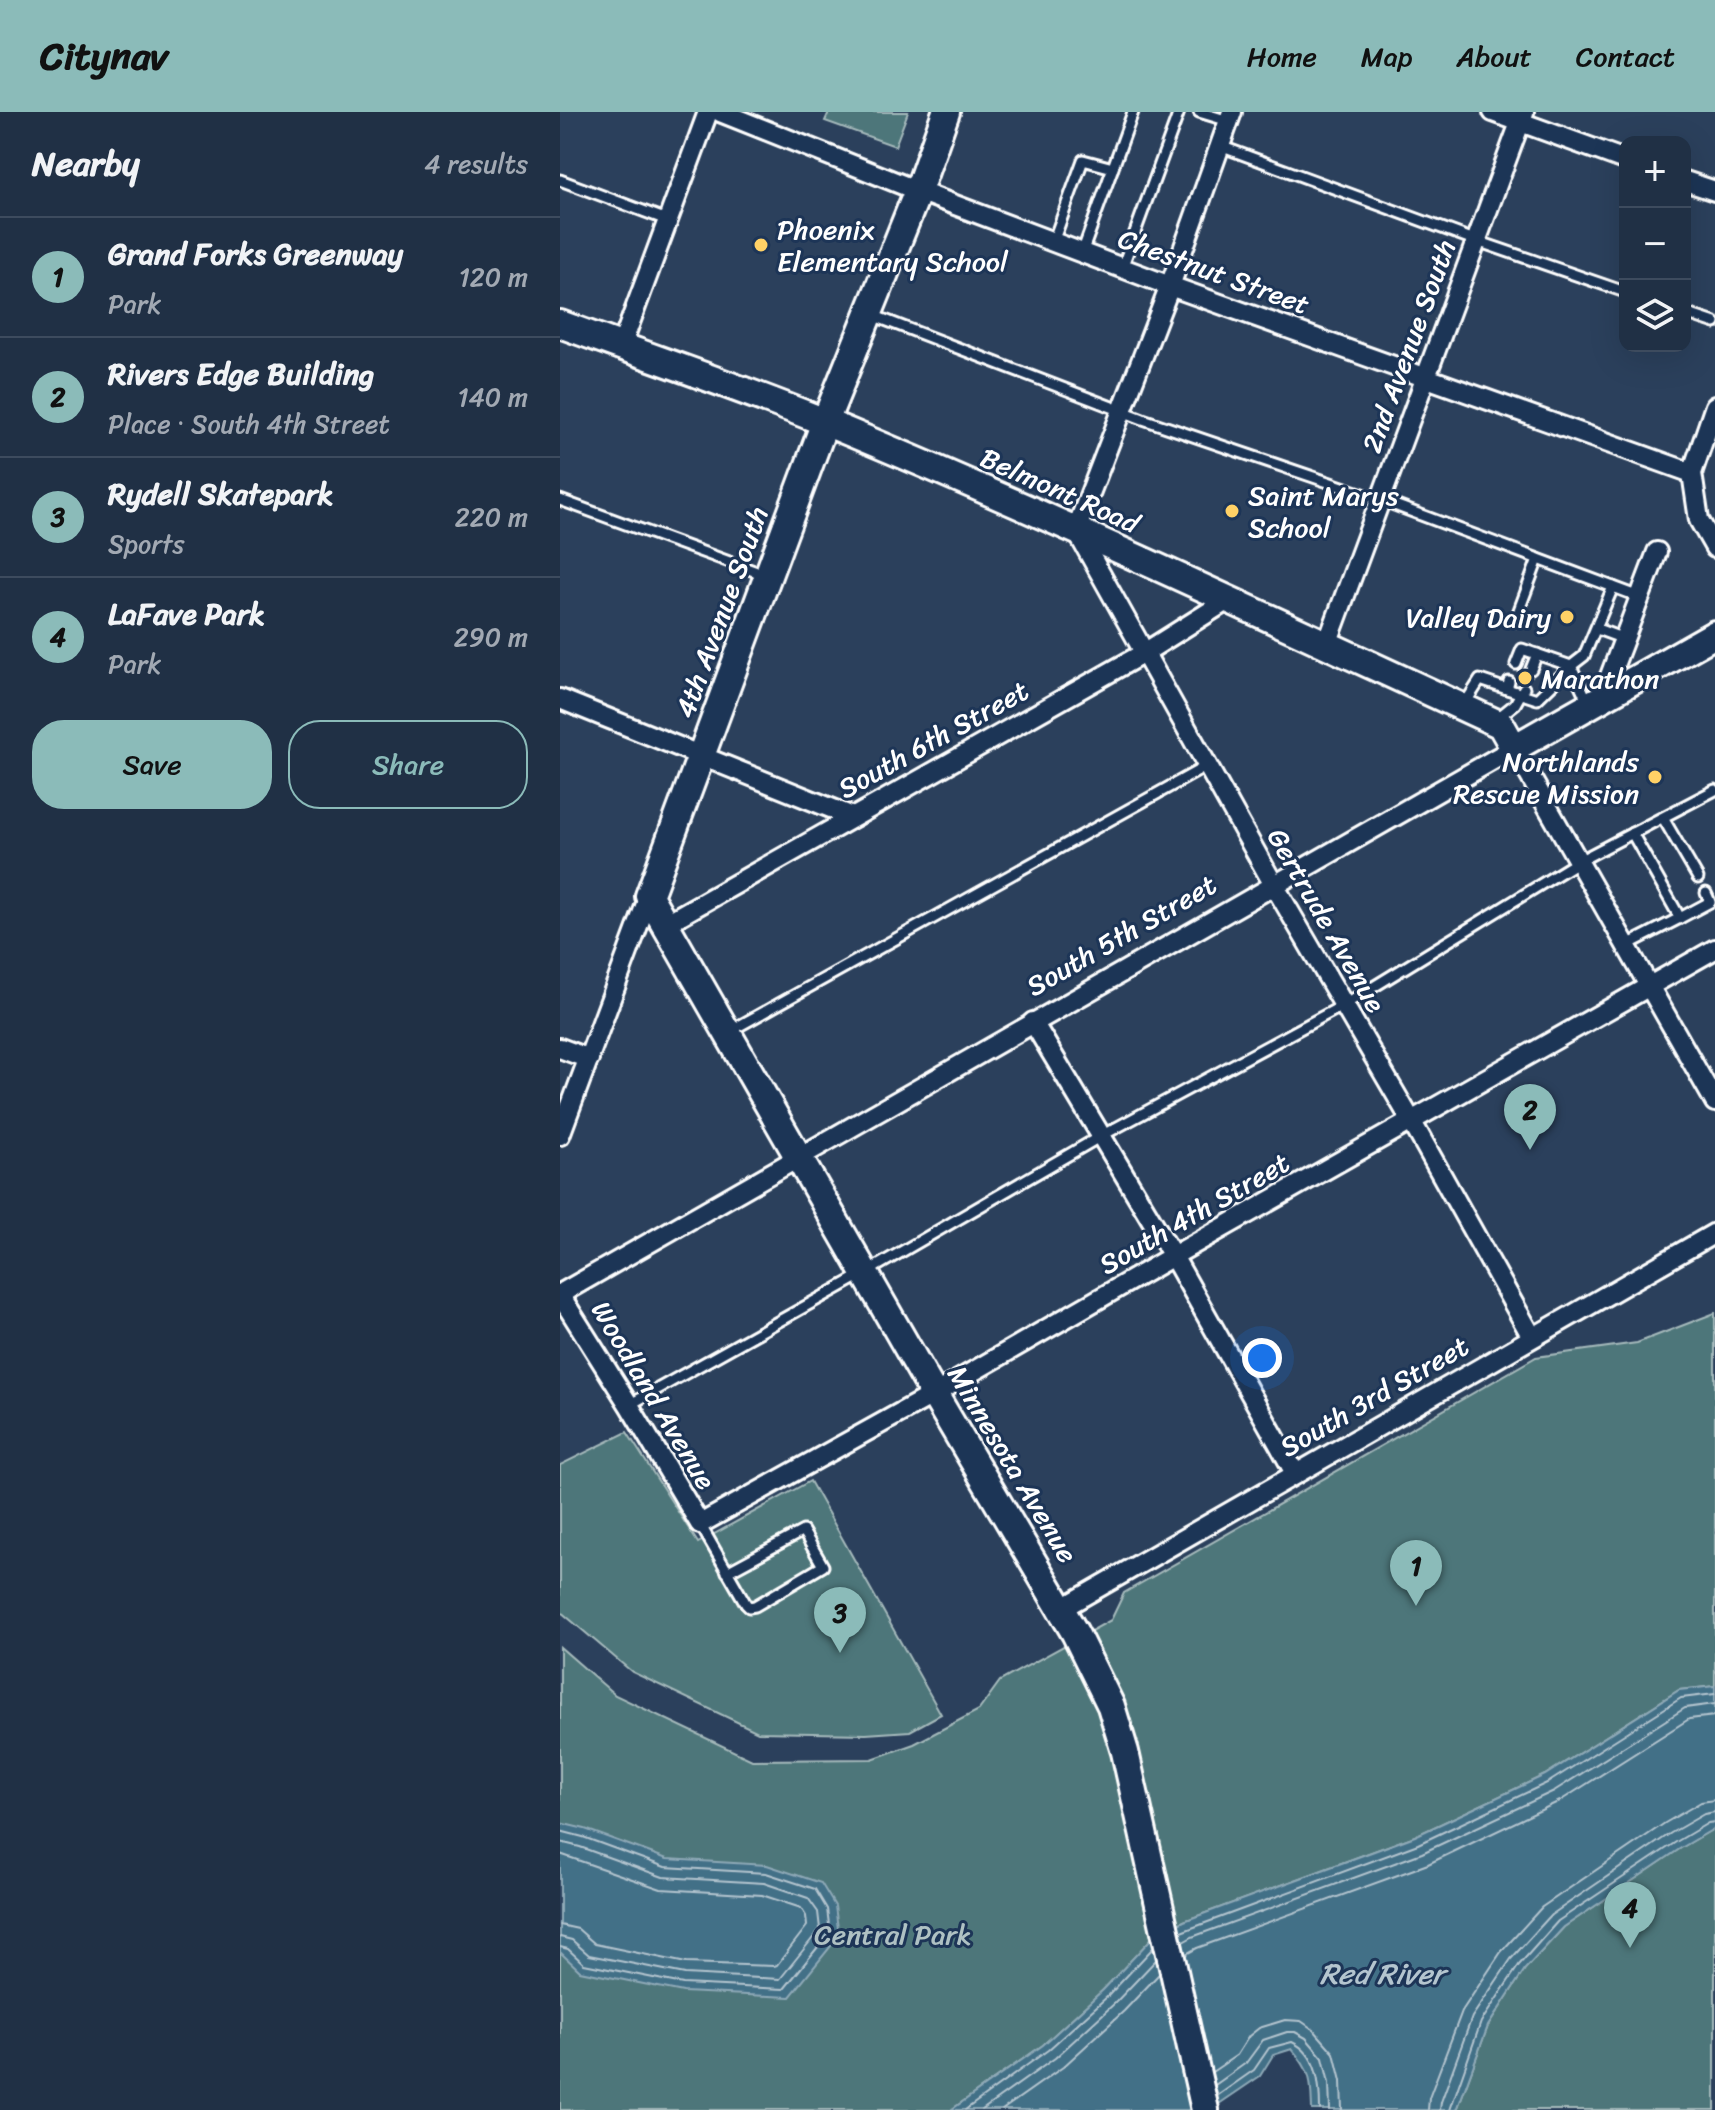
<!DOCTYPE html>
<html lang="en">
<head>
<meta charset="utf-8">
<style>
	body { margin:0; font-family:Sriracha,sans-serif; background:#2d3c50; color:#f1f3f6 }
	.controls { position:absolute; right:24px; top:24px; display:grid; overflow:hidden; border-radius:16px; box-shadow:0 8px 32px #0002 }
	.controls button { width:72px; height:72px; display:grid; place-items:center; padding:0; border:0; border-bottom:2px solid #3d4b5e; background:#203045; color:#f1f3f6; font:40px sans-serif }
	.you { position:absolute; left:702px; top:1246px; width:28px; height:28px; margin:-20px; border:6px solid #fff; border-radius:50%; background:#1a73e8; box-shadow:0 0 0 12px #1a73e833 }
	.badge { display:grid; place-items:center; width:52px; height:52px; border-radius:50%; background:#8bbbb9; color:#111; font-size:26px; font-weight:700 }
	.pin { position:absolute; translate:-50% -66px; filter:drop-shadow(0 2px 4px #0008) }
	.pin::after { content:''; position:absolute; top:42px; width:28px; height:24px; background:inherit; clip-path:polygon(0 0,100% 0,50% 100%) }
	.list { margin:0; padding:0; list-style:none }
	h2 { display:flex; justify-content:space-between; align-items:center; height:104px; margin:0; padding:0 32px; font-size:34px }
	h2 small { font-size:26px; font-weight:400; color:#a2a9b3 }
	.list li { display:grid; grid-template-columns:52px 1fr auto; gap:24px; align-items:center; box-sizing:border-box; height:120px; padding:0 32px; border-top:2px solid #3d4b5e }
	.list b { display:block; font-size:30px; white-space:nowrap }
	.list p { margin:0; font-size:26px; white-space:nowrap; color:#a2a9b3 }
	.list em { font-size:26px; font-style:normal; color:#a2a9b3 }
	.actions { display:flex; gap:16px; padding:24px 32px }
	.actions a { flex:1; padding:18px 0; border:2px solid #8bbbb9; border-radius:32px; text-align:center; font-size:28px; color:#8bbbb9 }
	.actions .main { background:#8bbbb9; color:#111 }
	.icon { flex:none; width:44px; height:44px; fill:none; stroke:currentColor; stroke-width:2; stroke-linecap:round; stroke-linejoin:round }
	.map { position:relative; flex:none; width:1155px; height:1998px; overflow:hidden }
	header { display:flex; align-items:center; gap:48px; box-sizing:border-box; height:112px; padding:0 40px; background:#8bbbb9; color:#111 }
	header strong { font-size:38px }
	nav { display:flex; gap:44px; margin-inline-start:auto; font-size:28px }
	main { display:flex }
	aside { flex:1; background:#203045 }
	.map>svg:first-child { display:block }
</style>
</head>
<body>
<header>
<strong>Citynav</strong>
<nav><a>Home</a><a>Map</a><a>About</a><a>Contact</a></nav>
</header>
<main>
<aside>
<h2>Nearby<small>4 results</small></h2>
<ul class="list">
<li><span class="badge">1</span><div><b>Grand Forks Greenway</b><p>Park</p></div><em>120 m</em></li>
<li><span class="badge">2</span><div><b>Rivers Edge Building</b><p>Place · South 4th Street</p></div><em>140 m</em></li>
<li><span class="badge">3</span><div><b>Rydell Skatepark</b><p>Sports</p></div><em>220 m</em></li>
<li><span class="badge">4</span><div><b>LaFave Park</b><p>Park</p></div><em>290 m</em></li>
</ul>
<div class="actions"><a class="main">Save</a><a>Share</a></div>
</aside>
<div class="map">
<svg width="1155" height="1998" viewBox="0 0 1155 1998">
	<rect width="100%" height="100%" fill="#2b405c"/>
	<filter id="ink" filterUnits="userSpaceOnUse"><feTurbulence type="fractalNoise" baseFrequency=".0125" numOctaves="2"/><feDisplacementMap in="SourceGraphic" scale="16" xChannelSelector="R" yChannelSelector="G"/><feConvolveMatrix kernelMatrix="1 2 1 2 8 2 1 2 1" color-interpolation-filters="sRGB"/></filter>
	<g filter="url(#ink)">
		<!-- green -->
		<g fill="#4e767a" stroke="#a6babc" stroke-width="2">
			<path d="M269,0H348L335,34L265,9Z"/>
			<path d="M1155,1201V1574L1119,1578L985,1663L855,1724L624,1809L591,1827L543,1878L483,1933L391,1998H0V1535L55,1583L192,1648L312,1647L354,1632L419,1598L440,1569L551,1508L564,1481L976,1245L1077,1231Z"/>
			<path d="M67,1320L138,1431L250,1369L381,1602L350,1619L306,1622L198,1620L72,1560L0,1499V1353Z"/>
			<path d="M1155,1716V1998H897L928,1914L965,1857L1004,1815L1121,1736Z"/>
		</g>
		<!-- water -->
		<g fill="#436f87" stroke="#8ea9b7" stroke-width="2">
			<path d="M1155,1574V1716L1121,1736L1004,1815L965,1857L928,1914L897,1998H752C751,1968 752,1961 732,1937L713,1943L700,1964L650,1998H391L483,1933L543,1878L591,1827L624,1809L855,1724L985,1663L1119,1578Z"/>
			<path d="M0,1711L25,1717L107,1747L207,1753L261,1771L275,1794L279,1824L230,1885L123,1880L20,1859L0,1840Z"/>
		</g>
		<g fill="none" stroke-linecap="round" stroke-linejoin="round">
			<!-- shore -->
			<g stroke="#b4c5cf" stroke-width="2">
				<path d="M0,1719L23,1725L105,1755L206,1761L255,1777L267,1797L270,1820L224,1877L123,1872L24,1852L8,1837L0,1835"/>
				<path d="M0,1730L20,1735L103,1765L204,1771L248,1786L258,1800L260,1817L220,1867L125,1862L29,1843L12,1828L0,1825"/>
				<path d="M0,1742L101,1777L202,1783L241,1796L246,1804L247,1814L217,1853L214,1854L126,1851L35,1832L18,1817L0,1813"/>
				<path d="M621,1820L858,1732L989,1670L1121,1586L1155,1582"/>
				<path d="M623,1830L632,1825L862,1741L994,1679L1125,1596L1155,1592"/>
				<path d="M626,1842L637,1836L868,1752L1000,1689L1129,1607L1155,1604"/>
				<path d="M652,1960L677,1943L689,1924L699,1916L725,1908L741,1909L754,1918L774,1941L781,1969L782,1998"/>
				<path d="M655,1973L686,1951L703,1928L727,1920H735L746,1926L763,1946L769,1971L770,1998"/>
				<path d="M657,1984L694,1958L709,1936L732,1930C758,1942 760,1973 760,1998"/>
				<path d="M405,1998L488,1938L548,1884L593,1836"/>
				<path d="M422,1998L495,1946L555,1891L596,1848"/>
				<path d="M442,1998L503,1955L564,1899L599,1862"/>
				<path d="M868,1998L869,1986L902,1899L941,1840L982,1795L1105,1711L1141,1690L1155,1688"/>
				<path d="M880,1998L881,1990L912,1905L951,1847L991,1803L1111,1721L1144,1702L1155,1700"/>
				<path d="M890,1998L921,1910L959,1853L998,1809L1116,1730L1148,1711L1155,1710"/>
			</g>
			<!-- lane casing -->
			<g stroke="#fff" stroke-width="15">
				<g id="lane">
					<path d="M639,0L669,9"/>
					<path d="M660,34L917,129L1065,180"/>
					<path d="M0,68L107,108"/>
					<path d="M493,130L523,48L553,56"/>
					<path d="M522,141L573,0"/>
					<path d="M562,156L619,0"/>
					<path d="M1125,201L1155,211"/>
					<path d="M312,203L583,307L821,388L1080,485"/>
					<path d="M0,388L205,463"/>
					<path d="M955,509L978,447"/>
					<path d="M1037,517L1064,527"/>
					<path d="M956,552L962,537L1011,554L1024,544L1053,475"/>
					<path d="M971,557L977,542"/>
					<path d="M947,577L977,587L1011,554L1028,590"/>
					<path d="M904,593L920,568L947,577L949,570"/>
					<path d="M935,608L955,592L964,576"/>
					<path d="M1103,706L1138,766"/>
					<path d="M1120,806L1150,790L1146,781"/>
					<path d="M1067,833L1120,806L1072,721"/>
					<path d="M170,919L647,654"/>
					<path d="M69,1293L305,1161L541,1024L784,893L1019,749L1155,678"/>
					<path d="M140,1412L186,1492L189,1495L195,1494L263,1454L243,1419L167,1460"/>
				</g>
			</g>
			<!-- street casing -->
			<g stroke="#fff" stroke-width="24">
				<g id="street">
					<path d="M160,0L358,79L610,174L1132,361"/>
					<path d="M672,0L610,174L516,418L714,773L852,1010L972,1225"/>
					<path d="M933,0L1065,48"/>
					<path d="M1125,69L1155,79"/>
					<path d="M61,235L148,0"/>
					<path d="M1155,294L1132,361L1139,408L1155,436"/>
					<path d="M767,532L964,0"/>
					<path d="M1042,585L1097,440"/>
					<path d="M0,587L293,705"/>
					<path d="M105,812L584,541L668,488"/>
					<path d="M473,910L613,1144L735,1361"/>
					<path d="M0,936L29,947"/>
					<path d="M0,1023L89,784"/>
					<path d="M0,1182L954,636L1155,990"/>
					<path d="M0,1183L69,1293L140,1412L374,1282L613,1144L1155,837"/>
					<path d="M501,1497L1155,1121"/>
				</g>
			</g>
			<!-- secondary casing -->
			<g stroke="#fff" stroke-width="32">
				<g id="secondary">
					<path d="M386,0L358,79L265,310L89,784L374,1282L515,1521L551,1594L565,1640L645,1998"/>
					<path d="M0,212C89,245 179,275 267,311C495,405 717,510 941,613L954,636L1155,522"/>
				</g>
			</g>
			<!-- lane -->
			<use href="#lane" stroke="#1d3557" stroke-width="9"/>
			<!-- street -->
			<use href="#street" stroke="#1d3557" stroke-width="18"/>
			<!-- secondary -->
			<use href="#secondary" stroke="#1d3557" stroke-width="26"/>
		</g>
	</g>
	<!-- markers -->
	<g fill="#ffd166" stroke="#1d3557" stroke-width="3">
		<circle cx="201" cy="133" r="8"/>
		<circle cx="672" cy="399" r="8"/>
		<circle cx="1007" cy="505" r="8"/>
		<circle cx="965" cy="566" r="8"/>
		<circle cx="1095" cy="665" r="8"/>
	</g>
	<g text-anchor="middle" stroke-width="6" stroke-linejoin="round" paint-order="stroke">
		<!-- poi labels -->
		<g font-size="28" fill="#fff" stroke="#1d3557" text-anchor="start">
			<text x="217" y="127">Phoenix<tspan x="217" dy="32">Elementary School</tspan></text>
			<text x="688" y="393">Saint Marys<tspan x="688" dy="32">School</tspan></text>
			<text x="991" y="515" text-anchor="end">Valley Dairy</text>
			<text x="981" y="576">Marathon</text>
			<text x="1079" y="659" text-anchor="end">Northlands<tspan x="1079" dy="32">Rescue Mission</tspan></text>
		</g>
		<!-- street labels -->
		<g font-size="28" fill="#fff" stroke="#1d3557">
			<text transform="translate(654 159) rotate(20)" y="10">Chestnut Street</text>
			<text transform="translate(848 234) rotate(-70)" y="10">2nd Avenue South</text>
			<text transform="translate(500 378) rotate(24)" y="10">Belmont Road</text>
			<text transform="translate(161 500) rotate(-70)" y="10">4th Avenue South</text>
			<text transform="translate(373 627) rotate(-29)" y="10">South 6th Street</text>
			<text transform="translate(767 808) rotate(60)" y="10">Gertrude Avenue</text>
			<text transform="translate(561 823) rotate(-30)" y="10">South 5th Street</text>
			<text transform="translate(634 1101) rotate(-30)" y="10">South 4th Street</text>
			<text transform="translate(94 1283) rotate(59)" y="10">Woodland Avenue</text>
			<text transform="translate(814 1284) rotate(-30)" y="10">South 3rd Street</text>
			<text transform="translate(453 1352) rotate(59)" y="10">Minnesota Avenue</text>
		</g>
		<!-- park labels -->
		<g font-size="28" fill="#afc1c3" stroke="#1d3557">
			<text x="333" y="1832">Central Park</text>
		</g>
		<!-- water labels -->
		<g font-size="30" font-style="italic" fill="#b4c5cf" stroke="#1d3557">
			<text x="822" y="1872">Red River</text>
		</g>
	</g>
</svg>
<div class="controls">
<button>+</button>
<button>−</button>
<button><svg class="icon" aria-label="layers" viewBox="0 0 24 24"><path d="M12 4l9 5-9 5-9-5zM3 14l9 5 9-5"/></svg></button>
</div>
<div class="you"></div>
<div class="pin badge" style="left:856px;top:1494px">1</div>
<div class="pin badge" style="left:970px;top:1038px">2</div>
<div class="pin badge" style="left:280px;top:1541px">3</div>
<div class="pin badge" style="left:1070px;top:1836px">4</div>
</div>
</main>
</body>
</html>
